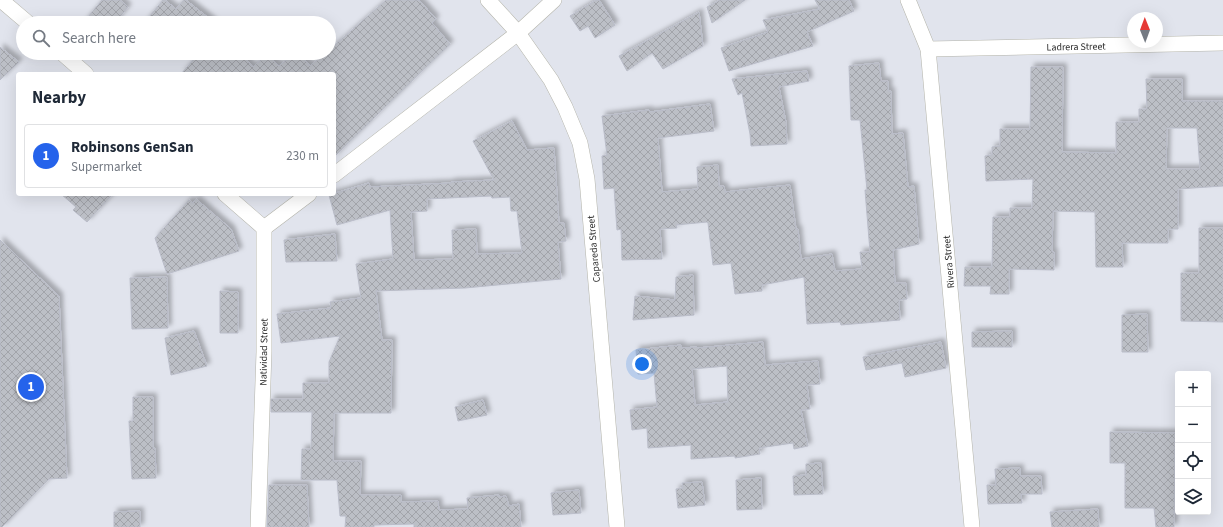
<!DOCTYPE html>
<html lang="en">
<head>
<meta charset="utf-8">
<style>
	body { margin:0; font-family:"Source Sans 3",sans-serif; background:#f6f6f7; color:#1f2937 }
	.controls { position:absolute; right:12px; bottom:12px; display:grid; overflow:hidden; border-radius:4px; box-shadow:0 4px 16px #0002 }
	.controls button { width:36px; height:36px; display:grid; place-items:center; padding:0; border:0; border-bottom:1px solid #e0e1e3; background:#fff; color:#1f2937; font:20px sans-serif }
	.compass { position:absolute; left:1127px; top:12px; width:36px; height:36px; border-radius:50%; background:#fff; box-shadow:0 4px 16px #0002; rotate:359deg }
	.you { position:absolute; left:642px; top:364px; width:14px; height:14px; margin:-10px; border:3px solid #fff; border-radius:50%; background:#1a73e8; box-shadow:0 0 0 6px #1a73e833 }
	.badge { display:grid; place-items:center; width:26px; height:26px; border-radius:50%; background:#2563eb; color:#fff; font-size:13px; font-weight:700 }
	.pin { position:absolute; translate:-50% -50%; border:2px solid #fff; box-shadow:0 1px 4px #0006 }
	.list { margin:0; padding:0; list-style:none }
	h2 { display:flex; justify-content:space-between; align-items:center; height:52px; margin:0; padding:0 16px; font-size:17px }
	h2 small { font-size:13px; font-weight:400; color:#747a83 }
	.list li { display:grid; grid-template-columns:26px 1fr auto; gap:12px; align-items:center; box-sizing:border-box; height:64px; margin:0 8px 8px; padding:0 8px; border:1px solid #e0e1e3; border-radius:4px }
	.list b { display:block; font-size:15px; white-space:nowrap }
	.list p { margin:0; font-size:13px; white-space:nowrap; color:#747a83 }
	.list em { font-size:13px; font-style:normal; color:#747a83 }
	.icon { flex:none; width:22px; height:22px; fill:none; stroke:currentColor; stroke-width:2; stroke-linecap:round; stroke-linejoin:round }
	.map { position:relative; flex:none; width:1223px; height:527px; overflow:hidden }
	.search { position:absolute; background:#fff; box-shadow:0 4px 16px #0002; left:16px; top:16px; width:320px; height:44px; display:flex; align-items:center; gap:10px; box-sizing:border-box; padding:0 14px; border-radius:22px; color:#747a83; font-size:15px }
	.panel { position:absolute; background:#fff; box-shadow:0 4px 16px #0002; left:16px; top:72px; width:320px; height:124px; border-radius:4px }
	.map>svg:first-child { display:block }
</style>
</head>
<body>
<div class="map">
<svg width="1223" height="527" viewBox="0 0 1223 527">
	<defs>
		<pattern id="building-cross-hatch" width="8" height="8" patternUnits="userSpaceOnUse"><rect width="8" height="8" fill="#bcbfc6"/><path d="M0 0l8 8M0 8l8-8" fill="none" stroke="#a2a4aa"/></pattern>
		<filter id="shadow"><feDropShadow dx="3.5" dy="-3.5" stdDeviation="2" flood-color="#0004"/></filter>
	</defs>
	<rect width="100%" height="100%" fill="#e1e4ed"/>
	<!-- building -->
	<g fill="url(#building-cross-hatch)" stroke="#babdc9" fill-rule="evenodd" filter="url(#shadow)">
		<path d="M102,0H120L128,7L115,23H83Z"/>
		<path d="M163,0H165L176,9L184,0H186L215,23H144Z"/>
		<path d="M386,0H419L436,19L432,23L450,44L334,157V74H181L199,53H240L253,67L267,54L279,66L295,53H299L310,66L325,53H329V50Z"/>
		<path d="M596,0H599L615,25L595,38L588,26L580,31L570,16Z"/>
		<path d="M720,0H745L712,23L707,7Z"/>
		<path d="M815,0H849L854,11L807,32L813,46L729,71L721,48L768,32L763,20L820,9Z"/>
		<path d="M699,12L703,46L663,69L652,53L627,71L619,56Z"/>
		<path d="M0,47L19,62L0,80Z"/>
		<path d="M879,63L881,81H888V91H891L892,134L903,133L908,187L914,186L919,244L893,250L895,283H906L907,299L899,300L900,320L841,325L840,322L807,324L804,277L762,285V291L735,294L731,263L713,265L708,223L707,222L676,225L677,228L660,229L662,259L622,260L621,229L617,230L614,188L604,189L602,156L607,155L602,116L649,110L650,112L710,104L714,131L658,138L662,192L698,189L697,167L718,165L719,186H724L725,192L790,185L796,229H798L801,259L832,254L835,271L862,269L860,252H870L865,190H867L860,120H851L849,66Z"/>
		<path d="M1031,67H1063L1062,152L1116,153V122H1139V109H1147L1146,79H1182V101H1223V186L1178,189V229H1168V243H1122L1123,267H1096L1095,212L1053,211L1052,252H1054V270L1009,269V294H990L991,286H964L965,267H992L993,217H1010V208H1032L1033,179L986,181L985,156L992,155V147L1000,146V129H1030ZM1167,128H1197L1200,169H1166Z"/>
		<path d="M807,71L809,81L779,87L786,122L787,144L751,146L750,134L742,93L738,95L732,79Z"/>
		<path d="M512,121L527,150L554,148L559,223H564L566,241L558,242L561,279L465,288L376,291L382,340H392L391,413H334L333,461H361L360,495H401V502L438,501L439,510L468,509L467,498L499,495V497L506,496L509,506L519,504L521,527H414V524L374,525V527H345L346,516H340L337,480H301L302,449H311L312,412H271V399H303V383H329V362L340,336L281,343L277,314L331,308L330,302L361,298L356,264L393,259L390,210L337,225L329,195L369,183L370,187L451,183V182L494,180L473,141ZM491,196L492,198L510,197L511,211H517L522,253L477,254L476,229L452,230L453,259L414,260L411,212L427,211V199Z"/>
		<path d="M61,194H113L87,222L73,210L76,207Z"/>
		<path d="M196,199L231,229L239,251L167,274L155,238L189,200L193,203Z"/>
		<path d="M1199,228H1223V322L1181,321V273H1199Z"/>
		<path d="M335,234L337,261L286,262L284,240Z"/>
		<path d="M0,240L59,296L67,478L49,479L2,527H0Z"/>
		<path d="M693,275L694,315L633,320L635,296L675,300L676,277Z"/>
		<path d="M167,277L168,328L132,329L130,278Z"/>
		<path d="M220,291L238,292V333H220Z"/>
		<path d="M1147,314L1148,352H1122V315Z"/>
		<path d="M194,331L207,366L171,375L165,338Z"/>
		<path d="M1012,331V347H972V332Z"/>
		<path d="M763,342L765,365L818,361L820,384L807,385L810,409L801,410L808,446L794,449L793,443L759,448L760,454L735,458V456L691,459V445L648,448L647,428L632,430L630,410L657,407L654,373L638,374L636,350L681,345L682,348L697,347V348ZM727,366L728,402L695,405L692,369Z"/>
		<path d="M941,342L946,368L905,377L902,363L866,370L863,357Z"/>
		<path d="M133,397H153V449L155,448L156,478L132,479L129,421H133Z"/>
		<path d="M483,400L487,415L458,421L455,407Z"/>
		<path d="M1110,432L1175,433L1174,527H1156L1154,508H1125V463H1110Z"/>
		<path d="M821,463L823,494L794,495L793,476L806,475V464Z"/>
		<path d="M1020,468V476H1041L1042,494H1021L1022,503L988,504L987,485H996L995,469Z"/>
		<path d="M761,478L762,509L737,510L736,480Z"/>
		<path d="M702,482L705,505L678,508L676,489L683,488L682,483Z"/>
		<path d="M269,485H307L309,527H267Z"/>
		<path d="M579,490L581,513L553,515L551,493Z"/>
		<path d="M1098,509L1099,527H1052L1050,512Z"/>
		<path d="M140,511V527H114V512Z"/>
	</g>
	<g fill="none" stroke-linecap="round" stroke-linejoin="round">
		<!-- minor casing -->
		<g stroke="#b4b4aa" stroke-width="16">
			<g id="minor">
				<path d="M1,0L28,23"/>
				<path d="M488,0L518,33L551,80L565,107L580,143L587,179L617,527"/>
				<path d="M908,0L928,49L972,527"/>
				<path d="M928,49L1223,43"/>
				<path d="M62,53L86,74"/>
				<path d="M334,175L518,33L554,0"/>
				<path d="M225,194L264,228V352L258,527"/>
				<path d="M264,228L309,194"/>
			</g>
		</g>
		<!-- minor -->
		<use href="#minor" stroke="#fff" stroke-width="15"/>
	</g>
	<g text-anchor="middle" stroke-width="4" stroke-linejoin="round" paint-order="stroke">
		<!-- street labels -->
		<g font-size="10" fill="#2d2d2d" stroke="#fff">
			<text transform="translate(1076 46) rotate(-1)" y="4">Ladrera Street</text>
			<text transform="translate(593 249) rotate(-95)" y="4">Capareda Street</text>
			<text transform="translate(948 262) rotate(-95)" y="4">Rivera Street</text>
			<text transform="translate(263 352) rotate(-89)" y="4">Natividad Street</text>
		</g>
	</g>
</svg>
<div class="controls">
<button>+</button>
<button>−</button>
<button><svg class="icon" aria-label="locate" viewBox="0 0 24 24"><circle cx="12" cy="12" r="6"/><path d="M12 2v4M12 18v4M2 12h4M18 12h4"/></svg></button>
<button><svg class="icon" aria-label="layers" viewBox="0 0 24 24"><path d="M12 4l9 5-9 5-9-5zM3 14l9 5 9-5"/></svg></button>
</div>
<svg class="compass" viewBox="-18 -18 36 36"><path d="M0-13l5 13h-10z" fill="#e53935"/><path d="M0 13l5-13h-10z" fill="#747a83"/></svg>
<div class="you"></div>
<div class="pin badge" style="left:31px;top:387px">1</div>
<div class="search"><svg class="icon" aria-label="search" viewBox="0 0 24 24"><circle cx="10" cy="10" r="6"/><path d="M15 15l6 6"/></svg>Search here</div>
<section class="panel">
<h2>Nearby<small></small></h2>
<ul class="list">
<li><span class="badge">1</span><div><b>Robinsons GenSan</b><p>Supermarket</p></div><em>230 m</em></li>
</ul>
</section>
</div>
</body>
</html>
